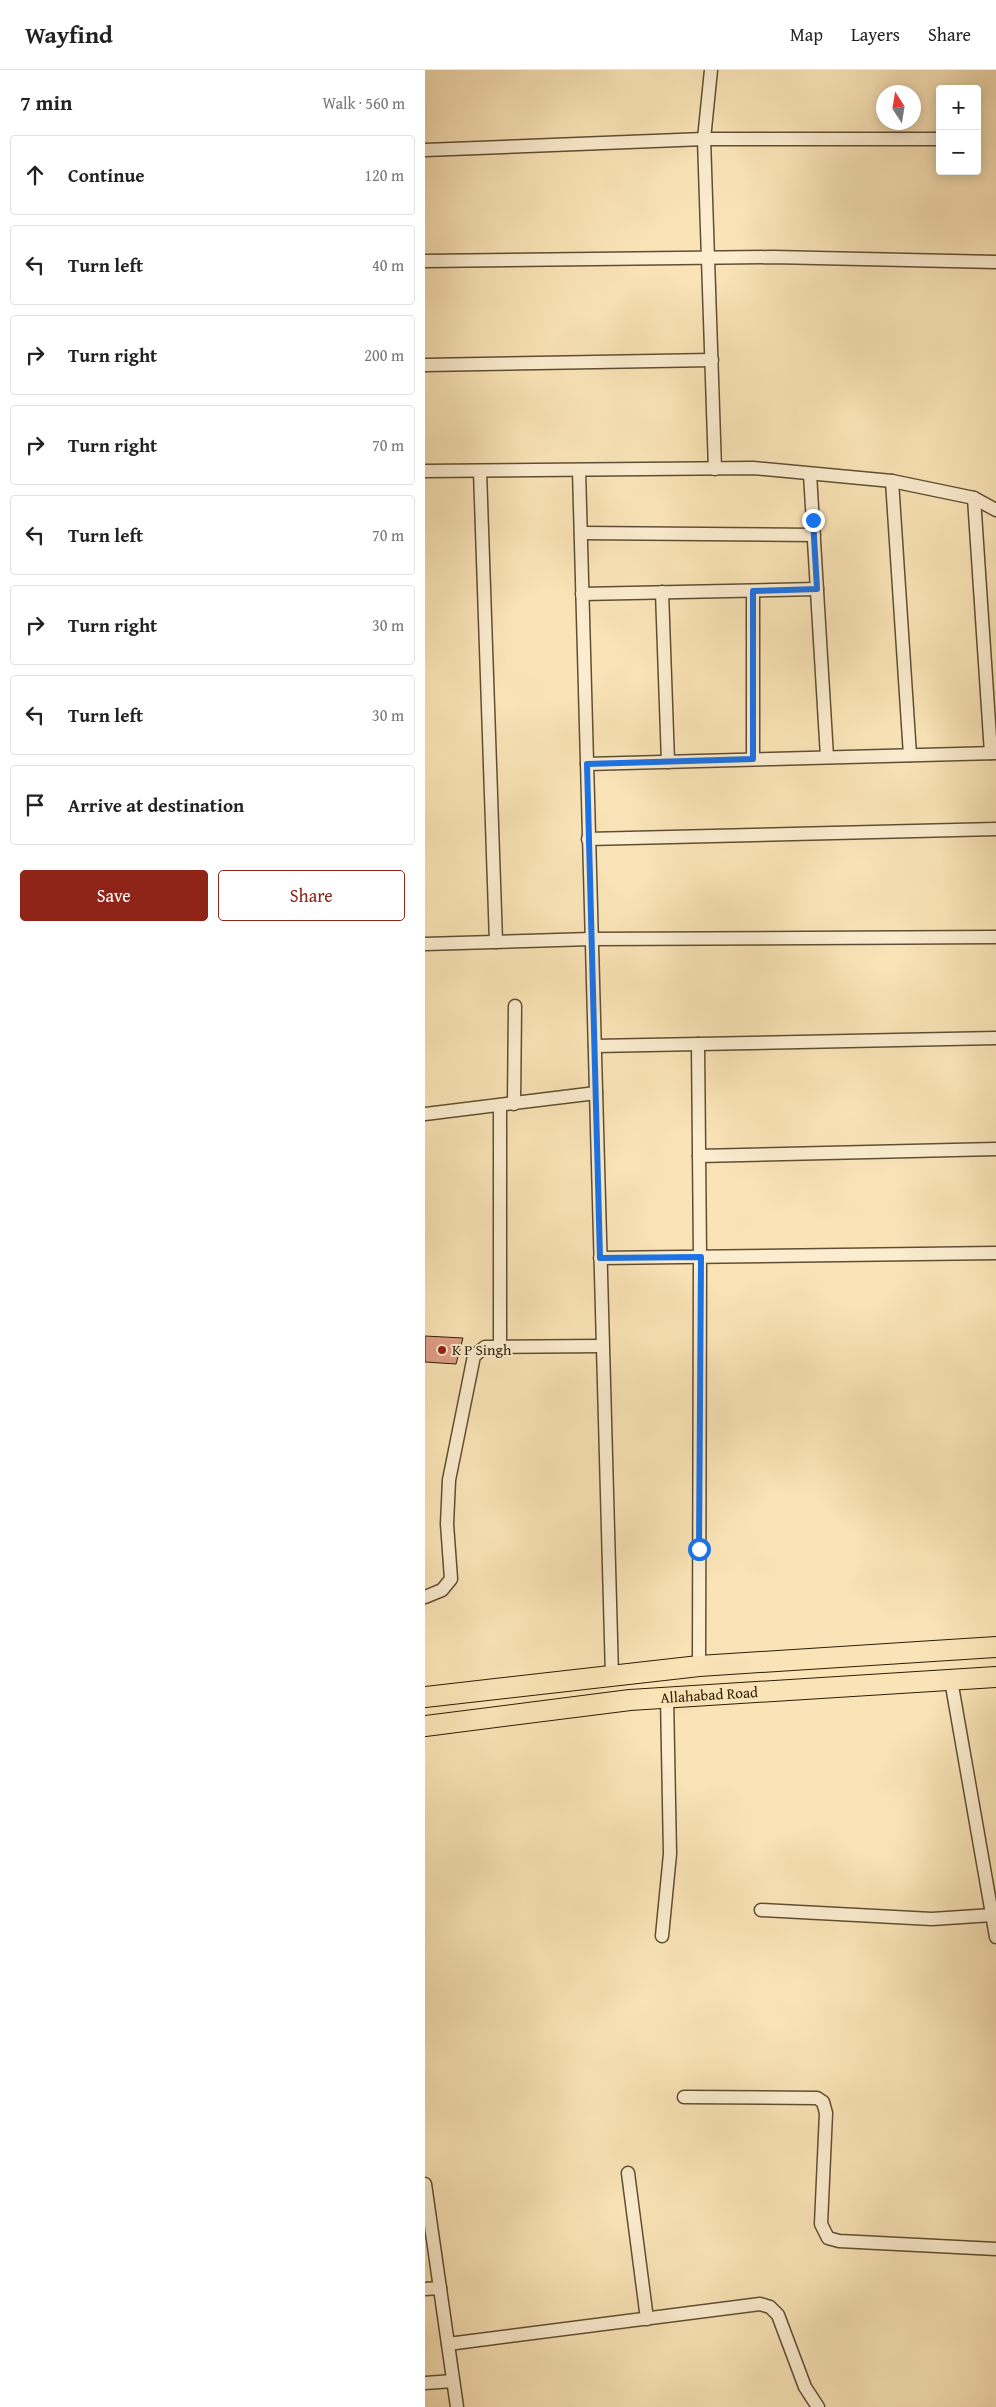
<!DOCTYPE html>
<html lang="en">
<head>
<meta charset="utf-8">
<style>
	body { margin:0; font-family:"Gentium Book Plus",serif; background:#f6f6f6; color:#222 }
	.controls { position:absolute; right:15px; top:15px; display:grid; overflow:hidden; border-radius:5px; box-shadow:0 2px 12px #0003 }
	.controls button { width:45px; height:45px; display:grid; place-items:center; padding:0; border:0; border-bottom:1px solid #e0e0e0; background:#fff; color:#222; font:25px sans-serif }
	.compass { position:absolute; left:451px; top:15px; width:45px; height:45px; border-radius:50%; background:#fff; box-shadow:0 2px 12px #0003; rotate:348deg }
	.stop { position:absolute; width:15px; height:15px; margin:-11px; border:4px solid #1a73e8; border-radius:50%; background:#fff }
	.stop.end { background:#1a73e8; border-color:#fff; box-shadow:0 1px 5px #0008 }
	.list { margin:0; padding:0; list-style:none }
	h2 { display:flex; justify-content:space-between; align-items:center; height:65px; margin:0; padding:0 20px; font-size:21px }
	h2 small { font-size:16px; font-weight:400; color:#767676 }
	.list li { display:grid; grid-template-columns:32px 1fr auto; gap:15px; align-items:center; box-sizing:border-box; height:80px; margin:0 10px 10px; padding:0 10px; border:1px solid #e0e0e0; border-radius:5px }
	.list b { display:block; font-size:19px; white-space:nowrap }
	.list em { font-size:16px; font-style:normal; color:#767676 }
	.actions { display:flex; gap:10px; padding:15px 20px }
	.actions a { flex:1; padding:11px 0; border:1px solid #8f2418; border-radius:5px; text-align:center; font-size:18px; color:#8f2418 }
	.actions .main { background:#8f2418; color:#fff }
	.icon { flex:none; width:28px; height:28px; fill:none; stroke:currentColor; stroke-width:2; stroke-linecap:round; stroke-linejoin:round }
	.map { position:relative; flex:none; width:571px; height:2337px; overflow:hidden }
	header { display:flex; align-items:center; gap:30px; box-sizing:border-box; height:70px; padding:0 25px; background:#fff; border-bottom:1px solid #e0e0e0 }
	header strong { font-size:24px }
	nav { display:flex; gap:28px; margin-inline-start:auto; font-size:18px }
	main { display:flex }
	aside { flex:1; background:#fff }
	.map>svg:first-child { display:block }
</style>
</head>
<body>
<header>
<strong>Wayfind</strong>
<nav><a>Map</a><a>Layers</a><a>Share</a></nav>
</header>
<main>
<aside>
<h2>7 min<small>Walk · 560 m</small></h2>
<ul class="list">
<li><svg class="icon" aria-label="ahead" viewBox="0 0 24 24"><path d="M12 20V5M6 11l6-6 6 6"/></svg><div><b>Continue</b></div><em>120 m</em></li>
<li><svg class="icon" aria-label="left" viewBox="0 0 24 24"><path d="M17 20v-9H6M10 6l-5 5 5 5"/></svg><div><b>Turn left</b></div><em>40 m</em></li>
<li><svg class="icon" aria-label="right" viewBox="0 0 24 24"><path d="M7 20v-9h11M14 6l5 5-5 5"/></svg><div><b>Turn right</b></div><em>200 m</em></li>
<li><svg class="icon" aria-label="right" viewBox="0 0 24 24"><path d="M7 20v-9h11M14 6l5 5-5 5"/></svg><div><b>Turn right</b></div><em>70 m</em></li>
<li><svg class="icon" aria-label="left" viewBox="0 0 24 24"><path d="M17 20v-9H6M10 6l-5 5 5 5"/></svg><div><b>Turn left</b></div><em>70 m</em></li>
<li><svg class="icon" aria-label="right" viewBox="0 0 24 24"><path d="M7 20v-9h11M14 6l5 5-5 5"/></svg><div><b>Turn right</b></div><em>30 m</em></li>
<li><svg class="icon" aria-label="left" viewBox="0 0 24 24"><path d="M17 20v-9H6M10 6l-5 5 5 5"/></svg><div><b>Turn left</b></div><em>30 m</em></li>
<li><svg class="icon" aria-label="arrive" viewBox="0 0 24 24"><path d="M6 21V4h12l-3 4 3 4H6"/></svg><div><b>Arrive at destination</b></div></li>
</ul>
<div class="actions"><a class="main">Save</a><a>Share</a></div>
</aside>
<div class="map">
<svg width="571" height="2337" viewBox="0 0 571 2337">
	<rect width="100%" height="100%" fill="#fae4b7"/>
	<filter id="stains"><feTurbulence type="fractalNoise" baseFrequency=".004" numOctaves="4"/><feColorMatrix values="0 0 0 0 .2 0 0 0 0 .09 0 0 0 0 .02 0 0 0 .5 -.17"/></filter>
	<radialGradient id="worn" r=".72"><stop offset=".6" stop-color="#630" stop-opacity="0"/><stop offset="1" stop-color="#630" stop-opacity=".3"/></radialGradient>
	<!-- building -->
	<path fill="#e1a088" stroke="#2d1d07" d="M0,1266L38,1268L31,1294L0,1292Z"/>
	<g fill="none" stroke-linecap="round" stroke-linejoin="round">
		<!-- street casing -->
		<g stroke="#604f33" stroke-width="15">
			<g id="street">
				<path d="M286,0L279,69L290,399"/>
				<path d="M0,80L279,69H515"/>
				<path d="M0,191L348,187L571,192"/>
				<path d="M0,295L287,290"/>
				<path d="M154,400L187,1606"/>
				<path d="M0,401L328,398L467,411L549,428L571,440"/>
				<path d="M55,401L71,872"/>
				<path d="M385,404L402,687"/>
				<path d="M467,411L485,685"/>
				<path d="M549,428L566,683"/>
				<path d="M156,463L389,465"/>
				<path d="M328,521V689"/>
				<path d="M237,522L243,692"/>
				<path d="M157,524L392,519"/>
				<path d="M162,694L571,683"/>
				<path d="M163,769L571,759"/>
				<path d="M0,874L166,869L571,867"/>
				<path d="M273,974L275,1187L274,1596"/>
				<path d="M170,976L571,968"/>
				<path d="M89,1034L90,936"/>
				<path d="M75,1036V1277"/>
				<path d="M0,1044L171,1023"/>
				<path d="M274,1086L571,1079"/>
				<path d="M175,1188L571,1183"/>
				<path d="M0,1527L17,1520L26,1509L22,1454L24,1410L49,1286L60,1277L177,1276"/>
				<path d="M526,1610L571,1867"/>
				<path d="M336,1840L507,1849L567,1845"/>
				<path d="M237,1866L245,1784L242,1627"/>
				<path d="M259,2027L392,2028L398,2032L401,2043L396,2154L403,2168L414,2171L571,2179"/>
				<path d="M203,2103L222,2249"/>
				<path d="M0,2114L32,2337"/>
				<path d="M0,2219L15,2218"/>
				<path d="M23,2274L335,2234L345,2237L353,2245L380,2317L393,2337"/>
				<path d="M0,2313L28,2311"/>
			</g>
		</g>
		<!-- primary casing -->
		<g stroke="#2d1d07" stroke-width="22">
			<g id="primary">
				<path d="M0,1627L274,1596L571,1577"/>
				<path id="s1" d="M0,1656L205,1630L571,1607"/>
			</g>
		</g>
		<!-- street -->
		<use href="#street" stroke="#fcedd0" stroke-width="12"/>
		<!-- primary -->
		<use href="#primary" stroke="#fae4b7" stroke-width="20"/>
	</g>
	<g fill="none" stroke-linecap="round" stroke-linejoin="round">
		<!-- route -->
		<path stroke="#1a73e8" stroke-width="6" d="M274,1479L276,1187L175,1188L162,694L328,689V521L392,519L388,450"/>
	</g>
	<!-- markers -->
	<circle fill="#8f2418" stroke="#fcedd0" stroke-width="2" cx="17" cy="1280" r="5"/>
	<g text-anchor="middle" stroke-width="4" stroke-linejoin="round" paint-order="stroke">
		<!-- poi labels -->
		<g font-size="15" fill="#2d1d07" stroke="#fcedd0" text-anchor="start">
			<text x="27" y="1285">K P Singh</text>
		</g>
		<!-- street labels -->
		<g font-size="15" fill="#2d1d07" stroke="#fcedd0">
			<text dy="5" stroke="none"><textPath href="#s1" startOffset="286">Allahabad Road</textPath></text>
		</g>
	</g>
	<rect width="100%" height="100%" filter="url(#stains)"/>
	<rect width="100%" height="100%" fill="url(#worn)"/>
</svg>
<div class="controls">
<button>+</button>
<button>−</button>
</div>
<svg class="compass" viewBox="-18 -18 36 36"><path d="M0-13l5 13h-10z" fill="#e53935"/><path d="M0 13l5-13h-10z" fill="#767676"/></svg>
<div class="stop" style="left:274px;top:1479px"></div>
<div class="stop end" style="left:388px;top:450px"></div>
</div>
</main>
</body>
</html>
